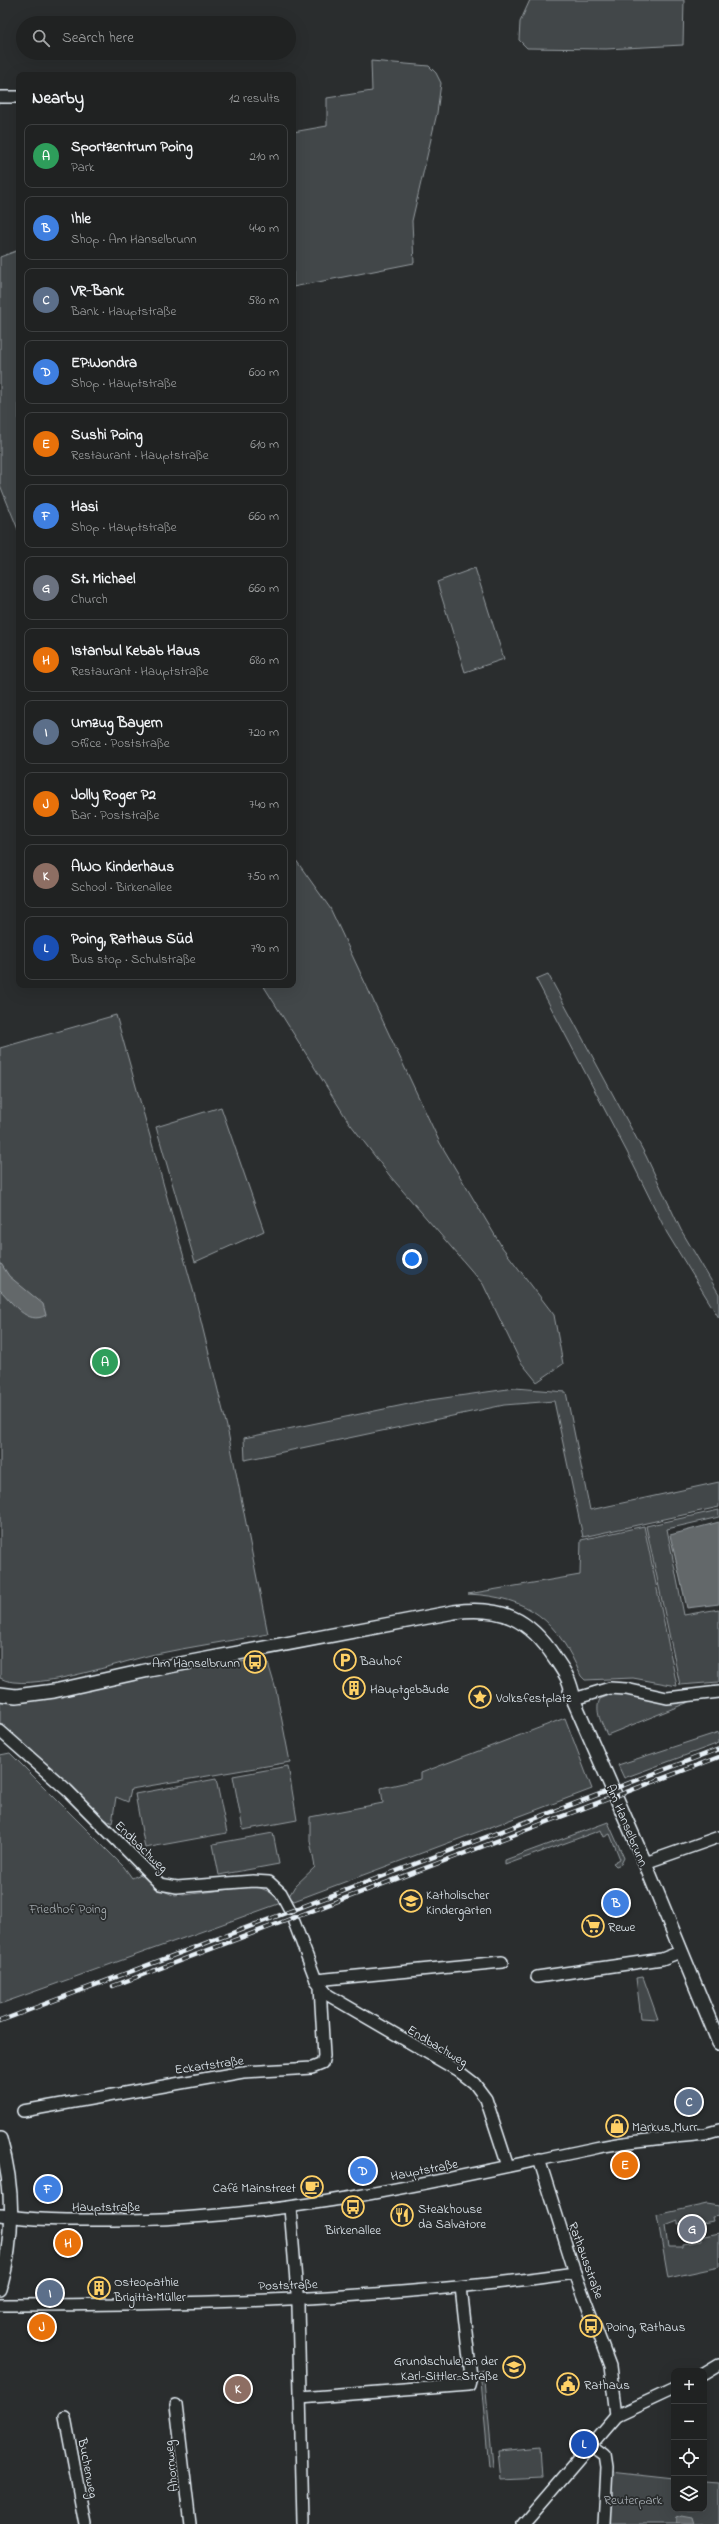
<!DOCTYPE html>
<html lang="en">
<head>
<meta charset="utf-8">
<style>
	body { margin:0; font-family:"Indie Flower",sans-serif; background:#2d2f2f; color:#f1f3f6 }
	.controls { position:absolute; right:12px; bottom:12px; display:grid; overflow:hidden; border-radius:8px; box-shadow:0 4px 16px #0002 }
	.controls button { width:36px; height:36px; display:grid; place-items:center; padding:0; border:0; border-bottom:1px solid #3d3f40; background:#202222; color:#f1f3f6; font:20px sans-serif }
	.you { position:absolute; left:412px; top:1259px; width:14px; height:14px; margin:-10px; border:3px solid #fff; border-radius:50%; background:#1a73e8; box-shadow:0 0 0 6px #1a73e833 }
	.badge { display:grid; place-items:center; width:26px; height:26px; border-radius:50%; background:#db2777; color:#fff; font-size:13px; font-weight:700 }
	.pin { position:absolute; translate:-50% -50%; border:2px solid #fff; box-shadow:0 1px 4px #0006 }
	.list { margin:0; padding:0; list-style:none }
	h2 { display:flex; justify-content:space-between; align-items:center; height:52px; margin:0; padding:0 16px; font-size:17px }
	h2 small { font-size:13px; font-weight:400; color:#a2a4a5 }
	.list li { display:grid; grid-template-columns:26px 1fr auto; gap:12px; align-items:center; box-sizing:border-box; height:64px; margin:0 8px 8px; padding:0 8px; border:1px solid #3d3f40; border-radius:8px }
	.list b { display:block; font-size:15px; white-space:nowrap }
	.list p { margin:0; font-size:13px; white-space:nowrap; color:#a2a4a5 }
	.list em { font-size:13px; font-style:normal; color:#a2a4a5 }
	.icon { flex:none; width:22px; height:22px; fill:none; stroke:currentColor; stroke-width:2; stroke-linecap:round; stroke-linejoin:round }
	.map { position:relative; flex:none; width:719px; height:2524px; overflow:hidden }
	.search { position:absolute; background:#202222; box-shadow:0 4px 16px #0002; left:16px; top:16px; width:280px; height:44px; display:flex; align-items:center; gap:10px; box-sizing:border-box; padding:0 14px; border-radius:22px; color:#a2a4a5; font-size:15px }
	.panel { position:absolute; background:#202222; box-shadow:0 4px 16px #0002; left:16px; top:72px; width:280px; height:916px; border-radius:8px }
	.map>svg:first-child { display:block }
</style>
</head>
<body>
<div class="map">
<svg width="719" height="2524" viewBox="0 0 719 2524">
	<rect width="100%" height="100%" fill="#2a2d2e"/>
	<filter id="ink" filterUnits="userSpaceOnUse"><feTurbulence type="fractalNoise" baseFrequency=".025" numOctaves="2"/><feDisplacementMap in="SourceGraphic" scale="8" xChannelSelector="R" yChannelSelector="G"/><feConvolveMatrix kernelMatrix="1 2 1 2 8 2 1 2 1" color-interpolation-filters="sRGB"/></filter>
	<g filter="url(#ink)">
		<!-- green -->
		<g fill="#424648" stroke="#959ca0">
			<path d="M530,0H684L683,45L606,49L527,48L519,40L520,22Z"/>
			<path d="M371,61L429,66L436,73L441,83L437,113L412,221L414,263L293,287V132L327,126V98L372,91Z"/>
			<path d="M19,250V532L0,485V257Z"/>
			<path d="M475,568L504,659L465,672L437,582Z"/>
			<path d="M293,856L330,908L440,1143L502,1247L554,1315L563,1364L537,1382L520,1361L483,1284L390,1176L348,1121L263,985H293Z"/>
			<path d="M548,974L646,1156L681,1230L719,1294V1318L667,1233L627,1152L536,979Z"/>
			<path d="M116,1015L195,1297L227,1427L268,1634C229,1641 189,1647 151,1655C118,1663 27,1694 0,1678V1048Z"/>
			<path d="M221,1107L264,1231L195,1262L156,1127Z"/>
			<path d="M515,1388L566,1392L590,1510L719,1482V1507L583,1537L554,1401L504,1405L245,1460L244,1438L423,1401Z"/>
			<path d="M719,1510V1517L667,1529L684,1615L719,1609V1682L680,1685L646,1526Z"/>
			<path d="M644,1526L677,1686L633,1678L585,1680L581,1676C557,1620 530,1597 468,1594L580,1575L581,1540Z"/>
			<path d="M247,1661L268,1663L276,1690L290,1762L131,1789L128,1802L116,1797L112,1823L97,1815L0,1726V1701H16L142,1677Z"/>
			<path d="M612,1694L694,1700L607,1735C602,1724 594,1711 600,1699Z"/>
			<path d="M565,1718L592,1789L294,1901L289,1896L295,1886L315,1867L310,1841V1817L383,1803L381,1788L421,1779V1773Z"/>
			<path d="M719,1732V1743L624,1778L618,1765Z"/>
			<path d="M10,1753L124,1867L132,1878L143,1873L157,1888L175,1896L256,1886L272,1893L281,1903L0,2004V1755Z"/>
			<path d="M288,1766L297,1820L243,1830L233,1776Z"/>
			<path d="M216,1779L227,1833L145,1848L135,1794Z"/>
			<path d="M608,1822L624,1858L621,1864L616,1866L613,1863L620,1859L610,1834L604,1837L601,1830L505,1865V1860Z"/>
			<path d="M273,1833L279,1864L219,1875L213,1844Z"/>
			<path d="M643,1977L658,2019L641,2018L636,1978Z"/>
			<path d="M707,2204L719,2206V2216L712,2217L713,2221L698,2224V2220L678,2224V2221L665,2226L668,2247H682V2244L701,2241V2237L719,2233V2267L668,2278L657,2215Z"/>
			<path d="M484,2369L493,2467L489,2468L480,2370Z"/>
			<path d="M540,2447L542,2478L501,2480L498,2451Z"/>
			<path d="M610,2472L674,2479V2509H704V2482L719,2483V2524H695L676,2517V2524H607Z"/>
		</g>
		<!-- water -->
		<g fill="#63686b" stroke="#989fa3">
			<path d="M0,1262L9,1276L43,1304L46,1315C27,1326 13,1303 0,1290Z"/>
			<path d="M719,1522V1604L687,1608L670,1535Z"/>
			<path d="M682,2515L693,2517L695,2524H676V2517Z"/>
		</g>
		<g fill="none" stroke-linecap="round" stroke-linejoin="round">
			<!-- minor casing -->
			<g stroke="#e8f1f8" stroke-width="14">
				<g id="minor">
					<path d="M0,97H19"/>
					<path d="M574,1699L610,1688L626,1689L667,1698L719,1692"/>
					<path d="M0,1731L67,1790L160,1884L177,1887L253,1881L269,1882L281,1893L289,1908"/>
					<path d="M645,1863L719,1837"/>
					<path d="M294,1922L316,1980L328,1995L457,2070L474,2083L486,2099L508,2166"/>
					<path d="M537,1977L662,1959L680,1952"/>
					<path d="M316,1980L502,1962"/>
					<path d="M23,2111L243,2072L312,2068L322,2064L324,2056L320,1987"/>
					<path d="M539,2159L575,2273L610,2366L616,2416"/>
					<path d="M290,2208L298,2305L303,2524"/>
					<path d="M0,2215C38,2221 76,2220 114,2220C277,2220 436,2181 595,2148C631,2140 669,2138 705,2134L719,2130"/>
					<path d="M0,2305C190,2305 386,2300 575,2273"/>
					<path d="M704,2374L719,2365"/>
					<path d="M300,2398L469,2385L471,2377L461,2287"/>
					<path d="M176,2405L190,2524"/>
					<path d="M65,2417L85,2524"/>
					<path d="M590,2444L605,2455L607,2468L604,2524"/>
					<path d="M523,2524L616,2416L674,2389"/>
				</g>
			</g>
			<!-- tertiary casing -->
			<g stroke="#e8f1f8" stroke-width="16">
				<g id="tertiary">
					<path d="M570,1692L645,1863L719,2043"/>
					<path d="M0,1694L16,1696L54,1691L149,1670L454,1612C501,1606 529,1618 555,1658C567,1676 569,1678 574,1699"/>
					<path d="M0,2139C15,2190 14,2238 0,2289"/>
				</g>
			</g>
			<!-- minor -->
			<use href="#minor" stroke="#2a2d2e" stroke-width="11"/>
			<!-- tertiary -->
			<use href="#tertiary" stroke="#2a2d2e" stroke-width="13"/>
			<!-- rail casing -->
			<g stroke="#e8f1f8" stroke-width="4.5">
				<g id="rail">
					<path d="M113,1986L719,1757"/>
					<path d="M0,2021L719,1749"/>
				</g>
			</g>
			<!-- rail -->
			<use href="#rail" stroke="#2a2d2e" stroke-width="3" stroke-dasharray="9" stroke-linecap="butt"/>
		</g>
	</g>
	<!-- icons -->
	<defs>
		<g id="parking-ring" transform="scale(1.15)"><circle r="9.5" fill="#2a2d2e" stroke="#ffd166" stroke-width="1.5"/><path d="M-3.5-5.5H1a3.5 3.5 0 0 1 0 7H-1V5.5H-3.5ZM-1-3.4V-.6H.8a1.4 1.4 0 0 0 0-2.8Z" fill="#ffd166"/></g>
		<g id="bus-ring" transform="scale(1.15)"><circle r="9.5" fill="#2a2d2e" stroke="#ffd166" stroke-width="1.5"/><path d="M-5-6H5V4H4V6H2V4H-2V6H-4V4H-5ZM-3.5-4V0h7V-4ZM-3.5 1.2v1.5H-2V1.2ZM2 1.2v1.5H3.5V1.2Z" fill="#ffd166"/></g>
		<g id="building-ring" transform="scale(1.15)"><circle r="9.5" fill="#2a2d2e" stroke="#ffd166" stroke-width="1.5"/><path d="M-4-6H4V6H1V3H-1V6H-4ZM-2.5-4.3h1.7v1.8h-1.7ZM.8-4.3h1.7v1.8H.8ZM-2.5-1h1.7V.8h-1.7ZM.8-1h1.7V.8H.8Z" fill="#ffd166"/></g>
		<g id="sight-ring" transform="scale(1.15)"><circle r="9.5" fill="#2a2d2e" stroke="#ffd166" stroke-width="1.5"/><path d="M0-6L1.8-2.2L6-1.7L2.9 1.2L3.7 5.4L0 3.3L-3.7 5.4L-2.9 1.2L-6-1.7L-1.8-2.2Z" fill="#ffd166"/></g>
		<g id="school-ring" transform="scale(1.15)"><circle r="9.5" fill="#2a2d2e" stroke="#ffd166" stroke-width="1.5"/><path d="M0-5L7-2L0 1L-7-2ZM-4 1L0 2.5L4 1V4Q0 6-4 4Z" fill="#ffd166"/></g>
		<g id="supermarket-ring" transform="scale(1.15)"><circle r="9.5" fill="#2a2d2e" stroke="#ffd166" stroke-width="1.5"/><path d="M-6-5.5h2.5l.6 2H6L4.5 2H-2.5L-4.4-4H-6ZM-1.5 3.2a1.3 1.3 0 1 0 .1 0ZM3 3.2a1.3 1.3 0 1 0 .1 0Z" fill="#ffd166"/></g>
		<g id="shop-ring" transform="scale(1.15)"><circle r="9.5" fill="#2a2d2e" stroke="#ffd166" stroke-width="1.5"/><path d="M-5-2.5h2.3a2.7 3.5 0 0 1 5.4 0H5L5.5 6h-11ZM-1.5-2.5h3a1.5 2.3 0 0 0-3 0Z" fill="#ffd166"/></g>
		<g id="cafe-ring" transform="scale(1.15)"><circle r="9.5" fill="#2a2d2e" stroke="#ffd166" stroke-width="1.5"/><path d="M-5.5-4.5H6V0H3Q3 3.5 0 3.5H-2.5Q-5.5 3.5-5.5 0ZM3-3.2v2h1.7v-2ZM-6 4.5H4V6H-6Z" fill="#ffd166"/></g>
		<g id="restaurant-ring" transform="scale(1.15)"><circle r="9.5" fill="#2a2d2e" stroke="#ffd166" stroke-width="1.5"/><path d="M-5-6h1v4h1v-4h1v4h1v-4h1v5L-1.5 .5V6h-2V.5L-5-1ZM5-6V6H3V1.5H1.5Q1.5-4 5-6Z" fill="#ffd166"/></g>
		<g id="civic-ring" transform="scale(1.15)"><circle r="9.5" fill="#2a2d2e" stroke="#ffd166" stroke-width="1.5"/><path d="M-.6-6.5H3V-4.5H.6V-3L4-1V1h2V6H-6V1h2V-1L-.6-3ZM-1.2 2.5V6h2.4V2.5Z" fill="#ffd166"/></g>
	</defs>
	<g fill-rule="evenodd">
		<use href="#parking-ring" x="345" y="1660"/>
		<use href="#bus-ring" x="255" y="1662"/>
		<use href="#building-ring" x="354" y="1688"/>
		<use href="#sight-ring" x="480" y="1697"/>
		<use href="#school-ring" x="411" y="1901"/>
		<use href="#supermarket-ring" x="593" y="1926"/>
		<use href="#shop-ring" x="617" y="2126"/>
		<use href="#cafe-ring" x="312" y="2187"/>
		<use href="#bus-ring" x="353" y="2207"/>
		<use href="#restaurant-ring" x="402" y="2215"/>
		<use href="#building-ring" x="99" y="2288"/>
		<use href="#bus-ring" x="591" y="2326"/>
		<use href="#school-ring" x="514" y="2367"/>
		<use href="#civic-ring" x="568" y="2384"/>
	</g>
	<g text-anchor="middle" stroke-width="3.5" stroke-linejoin="round" paint-order="stroke">
		<!-- poi labels -->
		<g font-size="13" fill="#e8f1f8" stroke="#2a2d2e" text-anchor="start">
			<text x="360" y="1665">Bauhof</text>
			<text x="240" y="1667" text-anchor="end">Am Hanselbrunn</text>
			<text x="370" y="1693">Hauptgebäude</text>
			<text x="496" y="1702">Volksfestplatz</text>
			<text x="426" y="1899">Katholischer<tspan x="426" dy="15">Kindergarten</tspan></text>
			<text x="608" y="1931">Rewe</text>
			<text x="632" y="2131">Markus Murr</text>
			<text x="296" y="2192" text-anchor="end">Café Mainstreet</text>
			<text x="418" y="2213">Steakhouse<tspan x="418" dy="15">da Salvatore</tspan></text>
			<text x="353" y="2234" text-anchor="middle">Birkenallee</text>
			<text x="114" y="2286">Osteopathie<tspan x="114" dy="15">Brigitta Müller</tspan></text>
			<text x="606" y="2331">Poing, Rathaus</text>
			<text x="498" y="2365" text-anchor="end">Grundschule an der<tspan x="498" dy="15">Karl-Sittler-Straße</tspan></text>
			<text x="584" y="2389">Rathaus</text>
		</g>
		<!-- street labels -->
		<g font-size="13" fill="#e8f1f8" stroke="#2a2d2e">
			<text transform="translate(628 1825) rotate(67)" y="5">Am Hanselbrunn</text>
			<text transform="translate(142 1846) rotate(44)" y="5">Endbachweg</text>
			<text transform="translate(438 2045) rotate(31)" y="5">Endbachweg</text>
			<text transform="translate(209 2064) rotate(-8)" y="5">Eckartstraße</text>
			<text transform="translate(424 2169) rotate(-11)" y="5">Hauptstraße</text>
			<text x="106" y="2211">Hauptstraße</text>
			<text transform="translate(587 2260) rotate(70)" y="5">Rathausstraße</text>
			<text transform="translate(288 2284) rotate(-2)" y="5">Poststraße</text>
			<text transform="translate(170 2466) rotate(-96)" y="5">Ahornweg</text>
			<text transform="translate(89 2468) rotate(79)" y="5">Buchenweg</text>
		</g>
		<!-- park labels -->
		<g font-size="13" fill="#aeb5ba" stroke="#2a2d2e">
			<text x="68" y="1913">Friedhof Poing</text>
			<text x="633" y="2504">Reuterpark</text>
		</g>
	</g>
</svg>
<div class="controls">
<button>+</button>
<button>−</button>
<button><svg class="icon" aria-label="locate" viewBox="0 0 24 24"><circle cx="12" cy="12" r="6"/><path d="M12 2v4M12 18v4M2 12h4M18 12h4"/></svg></button>
<button><svg class="icon" aria-label="layers" viewBox="0 0 24 24"><path d="M12 4l9 5-9 5-9-5zM3 14l9 5 9-5"/></svg></button>
</div>
<div class="you"></div>
<div class="pin badge" style="left:105px;top:1362px;background:#2e9e5b">A</div>
<div class="pin badge" style="left:616px;top:1903px;background:#3f7fe0">B</div>
<div class="pin badge" style="left:689px;top:2102px;background:#5c6f8a">C</div>
<div class="pin badge" style="left:363px;top:2171px;background:#3f7fe0">D</div>
<div class="pin badge" style="left:625px;top:2165px;background:#e8710a">E</div>
<div class="pin badge" style="left:48px;top:2189px;background:#3f7fe0">F</div>
<div class="pin badge" style="left:692px;top:2229px;background:#6b7280">G</div>
<div class="pin badge" style="left:68px;top:2243px;background:#e8710a">H</div>
<div class="pin badge" style="left:50px;top:2293px;background:#5c6f8a">I</div>
<div class="pin badge" style="left:42px;top:2327px;background:#e8710a">J</div>
<div class="pin badge" style="left:238px;top:2389px;background:#8d6e63">K</div>
<div class="pin badge" style="left:584px;top:2444px;background:#1a4fb4">L</div>
<div class="search"><svg class="icon" aria-label="search" viewBox="0 0 24 24"><circle cx="10" cy="10" r="6"/><path d="M15 15l6 6"/></svg>Search here</div>
<section class="panel">
<h2>Nearby<small>12 results</small></h2>
<ul class="list">
<li><span class="badge" style="background:#2e9e5b">A</span><div><b>Sportzentrum Poing</b><p>Park</p></div><em>210 m</em></li>
<li><span class="badge" style="background:#3f7fe0">B</span><div><b>Ihle</b><p>Shop · Am Hanselbrunn</p></div><em>440 m</em></li>
<li><span class="badge" style="background:#5c6f8a">C</span><div><b>VR-Bank</b><p>Bank · Hauptstraße</p></div><em>580 m</em></li>
<li><span class="badge" style="background:#3f7fe0">D</span><div><b>EP:Wondra</b><p>Shop · Hauptstraße</p></div><em>600 m</em></li>
<li><span class="badge" style="background:#e8710a">E</span><div><b>Sushi Poing</b><p>Restaurant · Hauptstraße</p></div><em>610 m</em></li>
<li><span class="badge" style="background:#3f7fe0">F</span><div><b>Hasi</b><p>Shop · Hauptstraße</p></div><em>660 m</em></li>
<li><span class="badge" style="background:#6b7280">G</span><div><b>St. Michael</b><p>Church</p></div><em>660 m</em></li>
<li><span class="badge" style="background:#e8710a">H</span><div><b>Istanbul Kebab Haus</b><p>Restaurant · Hauptstraße</p></div><em>680 m</em></li>
<li><span class="badge" style="background:#5c6f8a">I</span><div><b>Umzug Bayern</b><p>Office · Poststraße</p></div><em>720 m</em></li>
<li><span class="badge" style="background:#e8710a">J</span><div><b>Jolly Roger P2</b><p>Bar · Poststraße</p></div><em>740 m</em></li>
<li><span class="badge" style="background:#8d6e63">K</span><div><b>AWO Kinderhaus</b><p>School · Birkenallee</p></div><em>750 m</em></li>
<li><span class="badge" style="background:#1a4fb4">L</span><div><b>Poing, Rathaus Süd</b><p>Bus stop · Schulstraße</p></div><em>790 m</em></li>
</ul>
</section>
</div>
</body>
</html>
